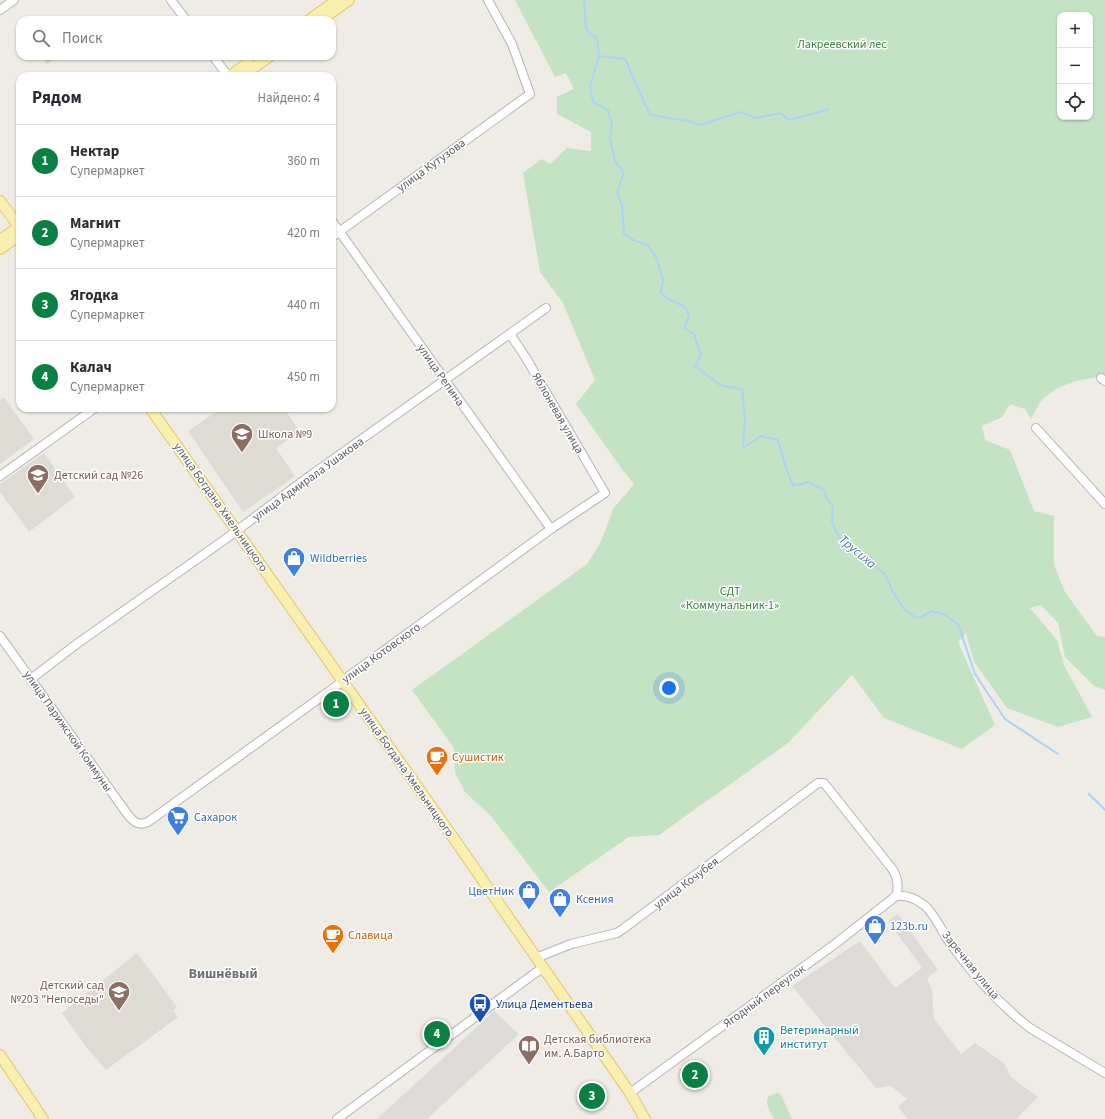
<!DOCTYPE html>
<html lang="ru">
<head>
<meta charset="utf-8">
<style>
	body { margin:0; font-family:"Source Sans 3",sans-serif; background:#f7f7f7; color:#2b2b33 }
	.controls { position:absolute; right:12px; top:12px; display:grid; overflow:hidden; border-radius:8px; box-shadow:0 1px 3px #0004 }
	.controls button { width:36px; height:36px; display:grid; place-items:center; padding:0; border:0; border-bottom:1px solid #e1e1e2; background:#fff; color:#2b2b33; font:20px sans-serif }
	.you { position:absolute; left:669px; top:688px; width:14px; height:14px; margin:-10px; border:3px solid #fff; border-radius:50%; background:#1a73e8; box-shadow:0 0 0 6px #1a73e833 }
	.badge { display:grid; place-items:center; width:26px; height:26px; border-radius:50%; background:#0b8043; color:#fff; font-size:13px; font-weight:700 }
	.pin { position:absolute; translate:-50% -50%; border:2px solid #fff; box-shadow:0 1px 4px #0006 }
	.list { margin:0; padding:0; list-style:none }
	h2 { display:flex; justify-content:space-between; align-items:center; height:52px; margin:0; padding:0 16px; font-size:17px }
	h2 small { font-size:13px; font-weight:400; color:#7c7c81 }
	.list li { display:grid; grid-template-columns:26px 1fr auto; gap:12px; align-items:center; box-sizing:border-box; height:72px; padding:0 16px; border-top:1px solid #e1e1e2 }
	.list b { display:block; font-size:15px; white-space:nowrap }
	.list p { margin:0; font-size:13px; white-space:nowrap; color:#7c7c81 }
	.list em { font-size:13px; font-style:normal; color:#7c7c81 }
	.icon { flex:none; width:22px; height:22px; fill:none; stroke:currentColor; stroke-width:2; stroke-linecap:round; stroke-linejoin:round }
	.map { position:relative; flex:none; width:1105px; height:1119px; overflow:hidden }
	.search { position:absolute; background:#fff; box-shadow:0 1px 3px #0004; left:16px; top:16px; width:320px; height:44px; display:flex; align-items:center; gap:10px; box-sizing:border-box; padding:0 14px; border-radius:12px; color:#7c7c81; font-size:15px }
	.panel { position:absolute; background:#fff; box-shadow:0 1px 3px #0004; left:16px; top:72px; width:320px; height:340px; border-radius:12px }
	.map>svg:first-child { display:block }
</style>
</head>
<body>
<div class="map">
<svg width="1105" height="1119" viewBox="0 0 1105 1119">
	<rect width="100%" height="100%" fill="#eeece5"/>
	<!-- industrial -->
	<g fill="#dddbd7">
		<path d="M898,914L938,970L927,978L932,990L934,1019L961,1054L975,1043L1004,1063L1011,1077L1038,1097L1016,1119H908L898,1107L907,1099L891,1086L876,1088L792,986L860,941L895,988L922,968L888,921Z"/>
		<path d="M494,1011L519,1034L427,1119H377Z"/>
	</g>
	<!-- education -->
	<g fill="#dedbd3">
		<path d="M4,397L34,439L0,464V400Z"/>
		<path d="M222,408H284L300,432L276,448L295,476L243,512L188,431Z"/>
		<path d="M44,453L75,497L29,532L0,492V484Z"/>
		<path d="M137,953L177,1007L173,1010L178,1017L106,1070L88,1049L62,1013Z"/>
	</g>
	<!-- green -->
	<g fill="#c4e3c5" fill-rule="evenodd">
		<path d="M515,0H1105V376C1082,379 1059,383 1042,400C1038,405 1034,413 1031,419L1025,409L1010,404L1002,417L982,426L985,440L1010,450L1034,511L1054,516V565L1065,592L1097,636L1105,637V690L1094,686L1065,657L1058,623L1041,605L1030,608L1057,640L1064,665L1092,717L1058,727L1007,708L974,662L966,633L958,642L995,725L962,749L884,718L852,675L788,743L659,835L629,837L549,892L491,816L465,792L455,773L454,748L412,690L587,564L601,542L613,509L634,484L624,472L576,404L595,380L563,303L540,272L523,173L542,159L550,164L567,148L591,151V132L557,114V97L574,89L566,73L555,77ZM1060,15H1090V117H1060Z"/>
		<path d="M41,56H59L47,64Z"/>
		<path d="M778,1093L781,1095L792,1119H774C769,1108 759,1096 778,1093Z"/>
	</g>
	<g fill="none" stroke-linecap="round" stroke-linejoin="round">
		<!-- stream -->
		<g stroke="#abd3f8" stroke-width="2">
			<path d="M584,0L586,29L597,39L599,56L590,86L593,102L608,110L612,125L610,138L615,161L624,172L617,193L622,205L624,234L633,240L648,245L657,259L663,280L661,293L669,299L685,307L689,317L684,328L694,334L701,355L695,366L720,385L742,389L745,419L743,448L761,436L778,440L785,465L793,486L809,482L824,490L826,497L833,506L832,523L839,537L852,548L871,558L876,567L885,574L893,592L904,609L916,618L921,617L932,611L943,614L958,624L975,674L1005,719L1058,754"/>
			<path d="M599,56L625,59L650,115L688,121L700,125L741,112L756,118L781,113L789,120L829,109"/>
			<path d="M1089,794L1105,810"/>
		</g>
		<!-- minor casing -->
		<g stroke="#b2b5b9" stroke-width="10">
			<g id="minor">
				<path d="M171,0L186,20"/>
				<path d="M0,10L14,0"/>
				<path d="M213,56L228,76"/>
				<path d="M332,221L551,529"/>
				<path d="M332,237L530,94L512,44L488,0"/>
				<path d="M1101,378L1105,381"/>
				<path d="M1036,428L1105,504"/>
				<path d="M0,476L95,408"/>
				<path d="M0,636L128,815C134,822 138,826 148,822L335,687L349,676L551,529L605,493L526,358L510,334"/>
				<path d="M31,679L78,643L227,538L307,478L546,308"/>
				<path d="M896,896C907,895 915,898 924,905C936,915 941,931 950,943C973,975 999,1004 1030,1028L1105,1073"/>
				<path d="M536,958L571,944L617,933L623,929L818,783H824L893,870C898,879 899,887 896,896"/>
				<path d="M630,1093L835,944L896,896"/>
				<path d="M337,1119L542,968"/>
			</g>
		</g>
		<!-- major casing -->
		<g stroke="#e5c867" stroke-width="12">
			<g id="major">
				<path d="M309,20L337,0"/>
				<path d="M321,20L349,0"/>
				<path d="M230,76L248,63"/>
				<path d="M242,76L270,56"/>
				<path d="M0,201L20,228"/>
				<path d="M0,240L20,226"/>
				<path d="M0,249L20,235"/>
				<path d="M150,408L457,843L630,1093L645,1119"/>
				<path d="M0,1055L43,1119"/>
			</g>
		</g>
		<!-- minor -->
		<use href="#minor" stroke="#fff" stroke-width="8"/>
		<!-- major -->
		<use href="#major" stroke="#f8f0b0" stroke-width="10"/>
	</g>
	<!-- icons -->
	<defs>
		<g id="school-pin" transform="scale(1.15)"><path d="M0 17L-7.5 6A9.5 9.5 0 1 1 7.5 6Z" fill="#8d6e63" stroke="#fff"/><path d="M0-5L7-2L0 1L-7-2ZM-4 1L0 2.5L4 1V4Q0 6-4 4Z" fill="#fff"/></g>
		<g id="shop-pin" transform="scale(1.15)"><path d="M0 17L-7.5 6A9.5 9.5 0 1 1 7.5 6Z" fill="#3f7fe0" stroke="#fff"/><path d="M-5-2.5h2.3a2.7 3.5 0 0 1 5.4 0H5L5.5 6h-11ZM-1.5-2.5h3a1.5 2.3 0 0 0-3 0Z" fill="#fff"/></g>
		<g id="cafe-pin" transform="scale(1.15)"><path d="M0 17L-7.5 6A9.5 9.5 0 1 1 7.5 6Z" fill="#e8710a" stroke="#fff"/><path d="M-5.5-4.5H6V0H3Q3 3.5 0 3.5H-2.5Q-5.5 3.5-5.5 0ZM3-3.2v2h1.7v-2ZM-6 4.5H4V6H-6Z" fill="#fff"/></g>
		<g id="supermarket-pin" transform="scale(1.15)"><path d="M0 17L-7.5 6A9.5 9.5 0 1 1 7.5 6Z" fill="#3f7fe0" stroke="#fff"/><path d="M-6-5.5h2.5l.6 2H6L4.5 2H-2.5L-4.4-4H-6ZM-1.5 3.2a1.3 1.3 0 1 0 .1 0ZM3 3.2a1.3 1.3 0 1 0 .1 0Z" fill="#fff"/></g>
		<g id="bus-pin" transform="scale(1.15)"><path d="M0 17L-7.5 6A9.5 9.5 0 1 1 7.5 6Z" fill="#1a4fb4" stroke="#fff"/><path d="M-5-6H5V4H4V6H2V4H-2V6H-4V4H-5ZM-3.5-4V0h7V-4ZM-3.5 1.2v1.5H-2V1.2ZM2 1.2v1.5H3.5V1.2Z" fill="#fff"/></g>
		<g id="building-pin" transform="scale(1.15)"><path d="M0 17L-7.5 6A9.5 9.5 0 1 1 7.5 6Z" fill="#0f9aa8" stroke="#fff"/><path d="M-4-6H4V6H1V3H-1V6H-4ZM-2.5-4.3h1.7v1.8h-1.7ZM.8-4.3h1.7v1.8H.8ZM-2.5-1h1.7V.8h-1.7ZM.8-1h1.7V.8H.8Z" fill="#fff"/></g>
		<g id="library-pin" transform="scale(1.15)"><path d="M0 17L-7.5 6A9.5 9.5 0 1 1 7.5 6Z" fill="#8d6e63" stroke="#fff"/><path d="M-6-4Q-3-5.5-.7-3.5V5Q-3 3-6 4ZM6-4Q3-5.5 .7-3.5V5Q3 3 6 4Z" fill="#fff"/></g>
	</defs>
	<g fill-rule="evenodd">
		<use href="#school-pin" x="242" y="434"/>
		<use href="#school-pin" x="38" y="475"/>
		<use href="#shop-pin" x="294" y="558"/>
		<use href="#cafe-pin" x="437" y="757"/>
		<use href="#supermarket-pin" x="178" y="817"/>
		<use href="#shop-pin" x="529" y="891"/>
		<use href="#shop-pin" x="560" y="899"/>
		<use href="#shop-pin" x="875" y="926"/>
		<use href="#cafe-pin" x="333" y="935"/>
		<use href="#school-pin" x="119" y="992"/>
		<use href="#bus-pin" x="480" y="1004"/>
		<use href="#building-pin" x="764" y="1037"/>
		<use href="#library-pin" x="529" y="1046"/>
	</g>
	<g text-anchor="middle" stroke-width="3" stroke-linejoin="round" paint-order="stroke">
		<!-- park labels -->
		<g font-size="12" fill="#3d8344" stroke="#fff">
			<text x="842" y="48">Лакреевский лес</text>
			<text x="730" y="595">СДТ<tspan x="730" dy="14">«Коммунальник-1»</tspan></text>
		</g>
		<!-- street labels -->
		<g font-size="12" fill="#5d6064" stroke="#fff">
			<text transform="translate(431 165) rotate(-36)" y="4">улица Кутузова</text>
			<text transform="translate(441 375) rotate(55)" y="4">улица Репина</text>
			<text transform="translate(558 413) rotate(60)" y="4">Яблоневая улица</text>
			<text transform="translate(308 479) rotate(-36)" y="4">улица Адмирала Ушакова</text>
			<text transform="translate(221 507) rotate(55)" y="4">улица Богдана Хмельницкого</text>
			<text transform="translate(381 653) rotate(-36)" y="4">улица Котовского</text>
			<text transform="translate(68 731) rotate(55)" y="4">улица Парижской Коммуны</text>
			<text transform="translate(407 772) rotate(55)" y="4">улица Богдана Хмельницкого</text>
			<text transform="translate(686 883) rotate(-37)" y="4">улица Кочубея</text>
			<text transform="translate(971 965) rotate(51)" y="4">Заречная улица</text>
			<text transform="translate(764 996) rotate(-36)" y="4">Ягодный переулок</text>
		</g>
		<!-- education labels -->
		<g font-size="12" fill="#785e54" stroke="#fff" text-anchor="start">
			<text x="258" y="438">Школа №9</text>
			<text x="54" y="479">Детский сад №26</text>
			<text x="104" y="989" text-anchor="end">Детский сад<tspan x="104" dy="14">№203 "Непоседы"</tspan></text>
			<text x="544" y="1043">Детская библиотека<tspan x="544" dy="14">им. А.Барто</tspan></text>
		</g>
		<!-- shop labels -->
		<g font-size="12" fill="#366cbe" stroke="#fff" text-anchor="start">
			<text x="310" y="562">Wildberries</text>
			<text x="194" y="821">Сахарок</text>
			<text x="514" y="895" text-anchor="end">ЦветНик</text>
			<text x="576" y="903">Ксения</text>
			<text x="890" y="930">123b.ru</text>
		</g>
		<!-- food labels -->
		<g font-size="12" fill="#c56008" stroke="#fff" text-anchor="start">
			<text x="452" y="761">Сушистик</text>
			<text x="348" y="939">Славица</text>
		</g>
		<!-- transit labels -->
		<g font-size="12" fill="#164399" stroke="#fff" text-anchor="start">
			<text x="496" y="1008">Улица Дементьева</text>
		</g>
		<!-- culture labels -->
		<g font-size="12" fill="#0d838f" stroke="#fff" text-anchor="start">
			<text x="780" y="1034">Ветеринарный<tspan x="780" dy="14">институт</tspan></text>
		</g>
		<!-- water labels -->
		<g font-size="13" font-style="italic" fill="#4a73a8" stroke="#fff">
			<text transform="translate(858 551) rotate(40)" y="5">Трусиха</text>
		</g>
		<!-- quarter labels -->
		<g font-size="14" font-weight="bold" fill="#6e7276" stroke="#fff">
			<text x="223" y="978">Вишнёвый</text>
		</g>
	</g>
</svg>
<div class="controls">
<button>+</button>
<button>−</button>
<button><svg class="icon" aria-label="locate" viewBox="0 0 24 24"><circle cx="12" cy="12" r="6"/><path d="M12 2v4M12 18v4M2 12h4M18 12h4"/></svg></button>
</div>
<div class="you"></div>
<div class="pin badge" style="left:336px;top:704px">1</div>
<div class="pin badge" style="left:695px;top:1075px">2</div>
<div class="pin badge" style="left:592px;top:1096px">3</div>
<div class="pin badge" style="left:437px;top:1034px">4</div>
<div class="search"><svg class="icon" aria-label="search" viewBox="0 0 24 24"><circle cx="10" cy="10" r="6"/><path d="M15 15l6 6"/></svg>Поиск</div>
<section class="panel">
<h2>Рядом<small>Найдено: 4</small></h2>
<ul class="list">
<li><span class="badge">1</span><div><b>Нектар</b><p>Супермаркет</p></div><em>360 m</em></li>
<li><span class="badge">2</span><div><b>Магнит</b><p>Супермаркет</p></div><em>420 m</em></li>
<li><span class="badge">3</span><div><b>Ягодка</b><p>Супермаркет</p></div><em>440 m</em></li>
<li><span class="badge">4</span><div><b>Калач</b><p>Супермаркет</p></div><em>450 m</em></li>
</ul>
</section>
</div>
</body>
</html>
